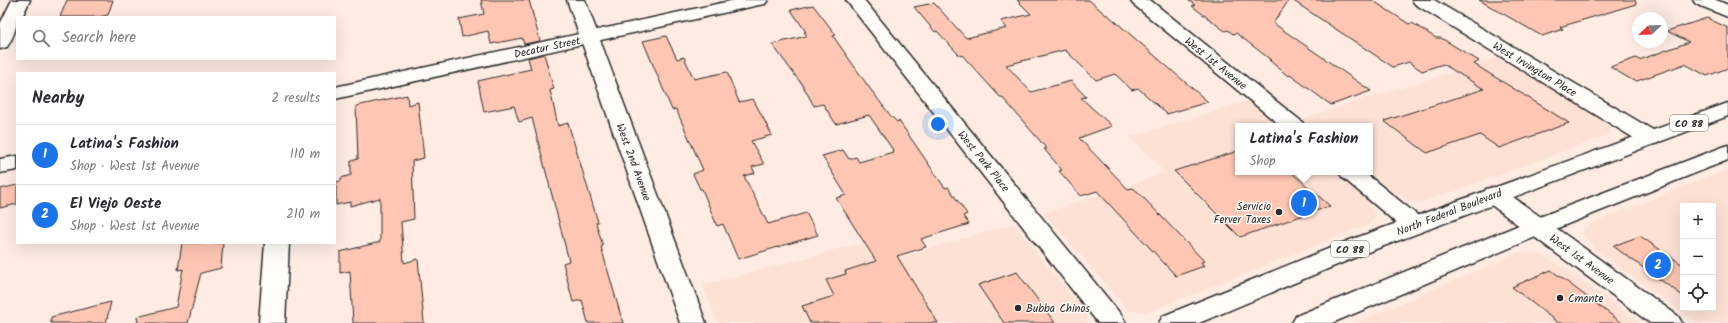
<!DOCTYPE html>
<html lang="en">
<head>
<meta charset="utf-8">
<style>
	body { margin:0; font-family:Kalam,sans-serif; background:#f7f7f7; color:#2b2b33 }
	.controls { position:absolute; right:12px; bottom:12px; display:grid; overflow:hidden; border-radius:0px; box-shadow:0 4px 16px #0002 }
	.controls button { width:36px; height:36px; display:grid; place-items:center; padding:0; border:0; border-bottom:1px solid #e1e1e2; background:#fff; color:#2b2b33; font:20px sans-serif }
	.compass { position:absolute; left:1632px; top:12px; width:36px; height:36px; border-radius:50%; background:#fff; box-shadow:0 4px 16px #0002; rotate:247deg }
	.you { position:absolute; left:938px; top:124px; width:14px; height:14px; margin:-10px; border:3px solid #fff; border-radius:50%; background:#1a73e8; box-shadow:0 0 0 6px #1a73e833 }
	.badge { display:grid; place-items:center; width:26px; height:26px; border-radius:50%; background:#1a73e8; color:#fff; font-size:13px; font-weight:700 }
	.pin { position:absolute; translate:-50% -50%; border:2px solid #fff; box-shadow:0 1px 4px #0006 }
	.popup { position:absolute; left:1235px; top:123px; width:138px; height:52px; box-sizing:border-box; display:grid; place-content:center; border-radius:0px; background:#fff; filter:drop-shadow(0 1px 3px #0005); font-size:13px; white-space:nowrap; color:#7c7c81 }
	.popup b { font-size:15px; color:#2b2b33 }
	.popup::after { content:''; position:absolute; left:50%; top:100%; margin-left:-8px; border:8px solid transparent; border-top-color:#fff }
	.list { margin:0; padding:0; list-style:none }
	h2 { display:flex; justify-content:space-between; align-items:center; height:52px; margin:0; padding:0 16px; font-size:17px }
	h2 small { font-size:13px; font-weight:400; color:#7c7c81 }
	.list li { display:grid; grid-template-columns:26px 1fr auto; gap:12px; align-items:center; box-sizing:border-box; height:60px; padding:0 16px; border-top:1px solid #e1e1e2 }
	.list b { display:block; font-size:15px; white-space:nowrap }
	.list p { margin:0; font-size:13px; white-space:nowrap; color:#7c7c81 }
	.list em { font-size:13px; font-style:normal; color:#7c7c81 }
	.icon { flex:none; width:22px; height:22px; fill:none; stroke:currentColor; stroke-width:2; stroke-linecap:round; stroke-linejoin:round }
	.map { position:relative; flex:none; width:1728px; height:323px; overflow:hidden }
	.search { position:absolute; background:#fff; box-shadow:0 4px 16px #0002; left:16px; top:16px; width:320px; height:44px; display:flex; align-items:center; gap:10px; box-sizing:border-box; padding:0 14px; border-radius:0px; color:#7c7c81; font-size:15px }
	.panel { position:absolute; background:#fff; box-shadow:0 4px 16px #0002; left:16px; top:72px; width:320px; height:172px; border-radius:0px }
	.map>svg:first-child { display:block }
</style>
</head>
<body>
<div class="map">
<svg width="1728" height="323" viewBox="0 0 1728 323">
	<rect width="100%" height="100%" fill="#feece3"/>
	<filter id="ink" filterUnits="userSpaceOnUse"><feTurbulence type="fractalNoise" baseFrequency=".025" numOctaves="2"/><feDisplacementMap in="SourceGraphic" scale="8" xChannelSelector="R" yChannelSelector="G"/><feConvolveMatrix kernelMatrix="1 2 1 2 8 2 1 2 1" color-interpolation-filters="sRGB"/></filter>
	<g filter="url(#ink)">
		<!-- built -->
		<g fill="#fee1d5" fill-rule="evenodd">
			<path d="M1499,57L1596,115L1610,128L1608,135L1426,201L1414,202L1394,193L1368,172H1370V126H1311L1302,119Z"/>
			<path d="M1248,101L1278,126H1238V172H1333L1369,202L1376,215L1370,224L1149,312L1129,311L1044,213L1165,173L1130,137Z"/>
			<path d="M1728,169V323H1697L1595,250L1582,232L1592,223ZM1683,206H1713V308H1683Z"/>
			<path d="M1013,224L1087,314V323H718L703,285L874,240L887,261Z"/>
			<path d="M1520,252L1538,253L1563,267L1640,323H1355Z"/>
		</g>
		<!-- building -->
		<g fill="#ffc7b3" stroke="#2b2b2b">
			<path d="M67,0H113L108,15L98,17H60Z"/>
			<path d="M481,0H529L540,41L524,44L522,38L491,44L488,31L462,37L459,19L484,14Z"/>
			<path d="M1017,0H1089L1106,15H1108L1208,102L1167,114L1138,88L1132,90L1115,74L1096,80L1065,50L1006,65L1031,92L1071,81L1086,97L1081,98L1112,126L1079,138L1128,189L1133,188L1138,192L1204,261L1201,262L1204,266L1176,276L1097,191L1081,196L1059,171L1062,170L1044,149H1047L1002,97H1000L962,55L960,56L937,31L935,32L914,7L934,3L966,38L1007,28L1001,21L1031,14Z"/>
			<path d="M1188,0H1289L1273,23L1371,91L1331,105L1290,75L1288,76L1269,60H1271L1236,33L1233,34L1228,30L1225,31L1192,6L1195,5Z"/>
			<path d="M1292,0H1372L1409,24L1412,23L1436,38H1441L1479,61L1474,64L1569,123L1499,148L1480,135L1427,153L1384,121L1484,89L1443,64L1422,71L1409,62L1393,67Z"/>
			<path d="M1479,0H1635L1636,4L1560,27L1563,29L1542,36Z"/>
			<path d="M813,5L836,35L833,36L868,86L890,115L897,122L899,121L945,188L948,187L967,214L963,216L969,224L921,239L926,247L897,256L938,323H810L802,306L834,296L826,280L846,274L845,271L876,261L836,198L846,195L822,156L843,150L849,159L856,157L859,162L893,152L892,150H893L869,115L836,124L823,104L814,106L801,82H800L772,44L807,36L804,32H806L791,10Z"/>
			<path d="M1707,18L1728,28V68L1707,76L1685,64L1637,81L1632,80L1610,67L1636,58L1639,60L1689,42L1667,31Z"/>
			<path d="M666,36L677,59L684,57L694,79L727,72L739,102L753,99L761,114L772,135L751,141L764,164L752,167L755,173L744,176L768,224L806,213L818,235L738,259L723,224L717,226L702,189H700L693,174L703,170L676,109L672,110L643,41Z"/>
			<path d="M544,54L554,89L550,90L558,126L568,123L598,222L596,223L603,246L601,247L603,254L623,323H588L582,300L573,302L563,263L569,261L532,118L519,122L514,106L484,112L478,81L531,69L528,58Z"/>
			<path d="M407,95L408,105L418,102L424,158L412,161L414,219L401,222L404,263L418,259L424,323H353L350,271L340,273V252L380,242V198L350,206V202L336,205V182L341,181V178L351,175V161L358,159L356,106Z"/>
			<path d="M1238,151V172H1291L1330,206L1240,237L1174,171Z"/>
			<path d="M17,185V204L0,208V189Z"/>
			<path d="M1640,236L1683,265V296L1613,246Z"/>
			<path d="M182,243H223L221,268L201,273L188,323H138L137,317L176,307L183,269L178,270Z"/>
			<path d="M1551,270L1622,323H1558L1512,287Z"/>
			<path d="M1017,272L1055,323H1004L978,285Z"/>
			<path d="M111,302L106,323H51V317Z"/>
		</g>
		<g fill="none" stroke-linecap="round" stroke-linejoin="round">
			<!-- street casing -->
			<g stroke="#2b2b2b" stroke-width="3">
				<g id="street">
					<path d="M12,0H30L22,17H17C17,28 13,38 7,47L0,49V24Z"/>
					<path d="M735,0H768L765,4L759,5L335,99V87Z"/>
					<path d="M846,0H864L1122,316L1126,323H1098Z"/>
					<path d="M1130,0H1150L1301,121L1305,126H1281L1133,4Z"/>
					<path d="M1412,0H1434L1658,133L1661,138L1658,143L1650,145L1642,143L1415,4Z"/>
					<path d="M1693,0H1716L1728,5V17L1696,4Z"/>
					<path d="M17,156V170L0,173V159Z"/>
					<path d="M1339,172H1364L1422,219L1426,225L1422,231L1414,233L1406,231L1342,177Z"/>
					<path d="M265,243H289L285,323H259Z"/>
				</g>
			</g>
			<!-- secondary casing -->
			<g stroke="#2b2b2b" stroke-width="3">
				<g id="secondary">
					<path d="M567,0H585L706,323H680Z"/>
					<path d="M1494,187L1502,189L1678,316L1682,323H1650L1486,201L1483,195L1486,189Z"/>
				</g>
			</g>
			<!-- primary casing -->
			<g stroke="#2b2b2b" stroke-width="3">
				<g id="primary">
					<path d="M1728,103V116L1368,252L1199,323H1159L1163,316L1350,240Z"/>
					<path d="M1728,145V160L1545,233L1332,323H1292L1296,316L1529,221Z"/>
				</g>
			</g>
			<!-- street -->
			<use href="#street" fill="#fdfcf7" fill-rule="evenodd"/>
			<!-- secondary -->
			<use href="#secondary" fill="#fdfcf7" fill-rule="evenodd"/>
			<!-- primary -->
			<use href="#primary" fill="#fdfcf7" fill-rule="evenodd"/>
		</g>
	</g>
	<!-- markers -->
	<g fill="#2b2b2b" stroke="#fdfcf7" stroke-width="1.5">
		<circle cx="1279" cy="212" r="4"/>
		<circle cx="1560" cy="298" r="4"/>
		<circle cx="1018" cy="308" r="4"/>
	</g>
	<g text-anchor="middle" stroke-width="3" stroke-linejoin="round" paint-order="stroke">
		<!-- shield labels -->
		<g fill="#fdfcf7" stroke="#6a6a68" stroke-width="1">
			<rect x="1670" y="115" width="38" height="16" rx="3"/>
			<rect x="1331" y="241" width="38" height="16" rx="3"/>
		</g>
		<g font-size="10" font-weight="bold" fill="#2b2b2b">
			<text x="1689" y="127">CO 88</text>
			<text x="1350" y="253">CO 88</text>
		</g>
		<!-- street labels -->
		<g font-size="11" fill="#2b2b2b" stroke="#fdfcf7">
			<text transform="translate(547 47) rotate(-12)" y="4">Decatur Street</text>
			<text transform="translate(1216 63) rotate(39)" y="4">West 1st Avenue</text>
			<text transform="translate(1535 69) rotate(31)" y="4">West Irvington Place</text>
			<text transform="translate(984 161) rotate(51)" y="4">West Park Place</text>
			<text transform="translate(634 162) rotate(70)" y="4">West 2nd Avenue</text>
			<text transform="translate(1449 212) rotate(-21)" y="4">North Federal Boulevard</text>
			<text transform="translate(1582 259) rotate(36)" y="4">West 1st Avenue</text>
		</g>
		<!-- poi labels -->
		<g font-size="11" fill="#2b2b2b" stroke="#fdfcf7" text-anchor="start">
			<text x="1271" y="210" text-anchor="end">Servicio<tspan x="1271" dy="13">Ferver Taxes</tspan></text>
			<text x="1568" y="302">Cmante</text>
			<text x="1026" y="312">Bubba Chinos</text>
		</g>
	</g>
</svg>
<div class="controls">
<button>+</button>
<button>−</button>
<button><svg class="icon" aria-label="locate" viewBox="0 0 24 24"><circle cx="12" cy="12" r="6"/><path d="M12 2v4M12 18v4M2 12h4M18 12h4"/></svg></button>
</div>
<svg class="compass" viewBox="-18 -18 36 36"><path d="M0-13l5 13h-10z" fill="#e53935"/><path d="M0 13l5-13h-10z" fill="#7c7c81"/></svg>
<div class="you"></div>
<div class="pin badge" style="left:1304px;top:203px">1</div>
<div class="popup"><b>Latina's Fashion</b>Shop</div>
<div class="pin badge" style="left:1658px;top:265px">2</div>
<div class="search"><svg class="icon" aria-label="search" viewBox="0 0 24 24"><circle cx="10" cy="10" r="6"/><path d="M15 15l6 6"/></svg>Search here</div>
<section class="panel">
<h2>Nearby<small>2 results</small></h2>
<ul class="list">
<li><span class="badge">1</span><div><b>Latina's Fashion</b><p>Shop · West 1st Avenue</p></div><em>110 m</em></li>
<li><span class="badge">2</span><div><b>El Viejo Oeste</b><p>Shop · West 1st Avenue</p></div><em>210 m</em></li>
</ul>
</section>
</div>
</body>
</html>
